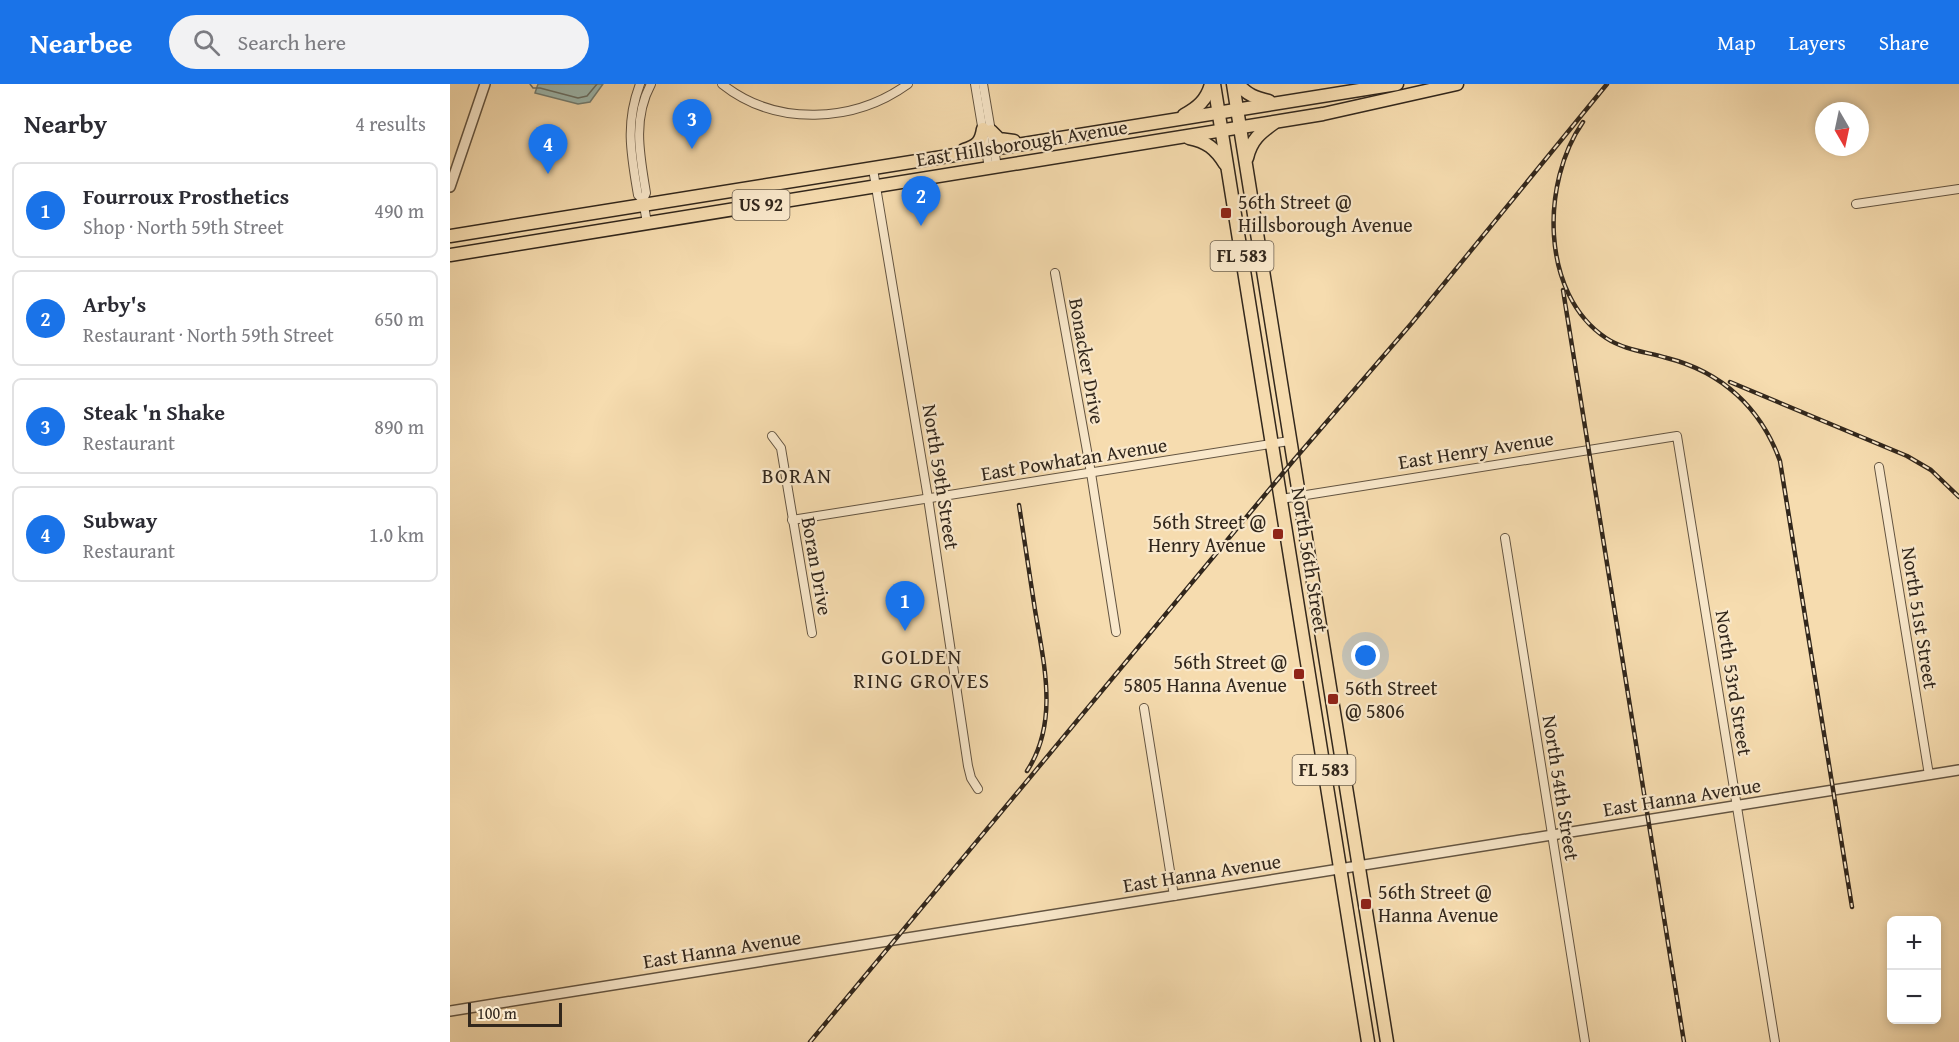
<!DOCTYPE html>
<html lang="en">
<head>
<meta charset="utf-8">
<style>
	body { margin:0; font-family:"Gentium Book Plus",serif; background:#f2f2f3; color:#2b2b33 }
	.controls { position:absolute; right:18px; bottom:18px; display:grid; overflow:hidden; border-radius:9px; box-shadow:0 3px 9px #0003 }
	.controls button { width:54px; height:54px; display:grid; place-items:center; padding:0; border:0; border-bottom:2px solid #e1e1e2; background:#fff; color:#2b2b33; font:30px sans-serif }
	.compass { position:absolute; left:1365px; top:18px; width:54px; height:54px; border-radius:50%; background:#fff; box-shadow:0 3px 9px #0003; rotate:171deg }
	.scale { position:absolute; left:18px; bottom:15px; width:94px; box-sizing:border-box; padding-left:6px; border:3px solid #32271c; border-top:0; font-size:16px; line-height:21px; white-space:nowrap; color:#32271c; -webkit-text-stroke:4px #f9e8cb; paint-order:stroke }
	.you { position:absolute; left:916px; top:572px; width:21px; height:21px; margin:-15px; border:4px solid #fff; border-radius:50%; background:#1a73e8; box-shadow:0 0 0 9px #1a73e833 }
	.badge { display:grid; place-items:center; width:39px; height:39px; border-radius:50%; background:#1a73e8; color:#fff; font-size:20px; font-weight:700 }
	.pin { position:absolute; translate:-50% -50px; filter:drop-shadow(0 2px 3px #0008) }
	.pin::after { content:''; position:absolute; top:32px; width:21px; height:18px; background:inherit; clip-path:polygon(0 0,100% 0,50% 100%) }
	.list { margin:0; padding:0; list-style:none }
	h2 { display:flex; justify-content:space-between; align-items:center; height:78px; margin:0; padding:0 24px; font-size:26px }
	h2 small { font-size:20px; font-weight:400; color:#7c7c81 }
	.list li { display:grid; grid-template-columns:39px 1fr auto; gap:18px; align-items:center; box-sizing:border-box; height:96px; margin:0 12px 12px; padding:0 12px; border:2px solid #e1e1e2; border-radius:9px }
	.list b { display:block; font-size:22px; white-space:nowrap }
	.list p { margin:0; font-size:20px; white-space:nowrap; color:#7c7c81 }
	.list em { font-size:20px; font-style:normal; color:#7c7c81 }
	.icon { flex:none; width:33px; height:33px; fill:none; stroke:currentColor; stroke-width:2; stroke-linecap:round; stroke-linejoin:round }
	.map { position:relative; flex:none; width:1509px; height:958px; overflow:hidden }
	header { display:flex; align-items:center; gap:36px; box-sizing:border-box; height:84px; padding:0 30px; background:#1a73e8; color:#fff }
	header strong { font-size:28px }
	nav { display:flex; gap:33px; margin-inline-start:auto; font-size:21px }
	.search { width:420px; height:54px; background:#f2f2f3; display:flex; align-items:center; gap:15px; box-sizing:border-box; padding:0 21px; border-radius:33px; color:#7c7c81; font-size:22px }
	main { display:flex }
	aside { flex:1; background:#fff }
	.map>svg:first-child { display:block }
</style>
</head>
<body>
<header>
<strong>Nearbee</strong>
<div class="search"><svg class="icon" aria-label="search" viewBox="0 0 24 24"><circle cx="10" cy="10" r="6"/><path d="M15 15l6 6"/></svg>Search here</div>
<nav><a>Map</a><a>Layers</a><a>Share</a></nav>
</header>
<main>
<aside>
<h2>Nearby<small>4 results</small></h2>
<ul class="list">
<li><span class="badge">1</span><div><b>Fourroux Prosthetics</b><p>Shop · North 59th Street</p></div><em>490 m</em></li>
<li><span class="badge">2</span><div><b>Arby's</b><p>Restaurant · North 59th Street</p></div><em>650 m</em></li>
<li><span class="badge">3</span><div><b>Steak 'n Shake</b><p>Restaurant</p></div><em>890 m</em></li>
<li><span class="badge">4</span><div><b>Subway</b><p>Restaurant</p></div><em>1.0 km</em></li>
</ul>
</aside>
<div class="map">
<svg width="1509" height="958" viewBox="0 0 1509 958">
	<rect width="100%" height="100%" fill="#f6dcaf"/>
	<filter id="stains"><feTurbulence type="fractalNoise" baseFrequency=".00333" numOctaves="4"/><feColorMatrix values="0 0 0 0 .2 0 0 0 0 .09 0 0 0 0 .02 0 0 0 .5 -.17"/></filter>
	<radialGradient id="worn" r=".72"><stop offset=".6" stop-color="#630" stop-opacity="0"/><stop offset="1" stop-color="#630" stop-opacity=".3"/></radialGradient>
	<!-- water -->
	<path fill="#9ebab1" stroke="#737f75" stroke-width="1.5" d="M88,0H153L140,18L128,20L85,9Z"/>
	<g fill="none" stroke-linecap="round" stroke-linejoin="round">
		<!-- shore -->
		<path stroke="#687066" stroke-width="1.5" d="M80,0L83,4H90L128,14L137,12L147,0"/>
		<!-- minor casing -->
		<g stroke="#635441" stroke-width="10">
			<g id="minor">
				<path d="M190,0C175,39 181,70 188,111L193,116L197,139"/>
				<path d="M272,0C326,43 404,39 458,0"/>
				<path d="M525,0L539,84"/>
				<path d="M533,0L547,83"/>
				<path d="M423,85L478,414L518,682L521,694L528,705"/>
				<path d="M193,116L196,109C190,72 182,35 201,0"/>
				<path d="M1406,120L1509,105"/>
				<path d="M605,189L641,389L666,548"/>
				<path d="M322,352L331,364L362,549"/>
				<path d="M1429,383L1479,691"/>
				<path d="M831,415L1227,352L1325,958"/>
				<path d="M342,436L839,357"/>
				<path d="M1055,454L1135,958"/>
				<path d="M694,624L724,812"/>
			</g>
		</g>
		<!-- tertiary casing -->
		<g stroke="#635441" stroke-width="12">
			<g id="tertiary">
				<path d="M0,103L35,0"/>
				<path d="M0,927L1509,686"/>
			</g>
		</g>
		<!-- primary casing -->
		<g stroke="#32271c" stroke-width="15">
			<g id="primary">
				<path d="M764,0L918,958"/>
				<path d="M783,0L937,958"/>
				<path d="M788,0C797,11 806,14 819,17"/>
				<path d="M734,31C747,24 757,16 761,0"/>
				<path d="M541,47L549,55L564,57"/>
				<path d="M739,54C756,57 766,65 775,80"/>
				<path d="M514,66C527,62 531,58 533,45"/>
				<path d="M797,74C801,56 810,49 824,39"/>
				<path d="M0,152L947,0"/>
				<path d="M0,171L873,30L1007,0"/>
			</g>
		</g>
		<!-- minor -->
		<use href="#minor" stroke="#f9e8cb" stroke-width="8"/>
		<!-- tertiary -->
		<use href="#tertiary" stroke="#f9e8cb" stroke-width="9"/>
		<!-- primary -->
		<use href="#primary" stroke="#f6dcaf" stroke-width="12"/>
		<!-- rail casing -->
		<g stroke="#32271c" stroke-width="4.5">
			<g id="rail">
				<path d="M1133,38C1091,98 1090,210 1156,254C1174,266 1197,268 1217,274C1272,288 1311,324 1330,377L1402,823"/>
				<path d="M1113,206L1234,958"/>
				<path d="M1280,298L1457,372L1481,386L1509,413"/>
				<path d="M569,421C574,456 580,491 585,526C594,580 609,638 577,687"/>
				<path d="M360,958L843,377L961,240L1157,0"/>
			</g>
		</g>
		<!-- rail -->
		<use href="#rail" stroke="#f9e8cb" stroke-width="2" stroke-dasharray="7" stroke-linecap="butt"/>
	</g>
	<!-- markers -->
	<g fill="#8f2418" stroke="#f9e8cb" stroke-width="2">
		<rect x="770" y="123" width="12" height="12" rx="3"/>
		<rect x="822" y="444" width="12" height="12" rx="3"/>
		<rect x="843" y="584" width="12" height="12" rx="3"/>
		<rect x="877" y="609" width="12" height="12" rx="3"/>
		<rect x="910" y="814" width="12" height="12" rx="3"/>
	</g>
	<g text-anchor="middle" stroke-width="4.5" stroke-linejoin="round" paint-order="stroke">
		<!-- shield labels -->
		<g fill="#f9e8cb" stroke="#6e6150" stroke-width="1.5">
			<rect x="282.5" y="106" width="57" height="30" rx="4.5"/>
			<rect x="760.5" y="157" width="63" height="30" rx="4.5"/>
			<rect x="842.5" y="671" width="63" height="30" rx="4.5"/>
		</g>
		<g font-size="18" font-weight="bold" fill="#32271c">
			<text x="311" y="127">US 92</text>
			<text x="792" y="178">FL 583</text>
			<text x="874" y="692">FL 583</text>
		</g>
		<!-- street labels -->
		<g font-size="20" fill="#32271c" stroke="#f9e8cb">
			<text transform="translate(572 59) rotate(-9)" y="7">East Hillsborough Avenue</text>
			<text transform="translate(637 277) rotate(80)" y="7">Bonacker Drive</text>
			<text transform="translate(1026 366) rotate(-9)" y="7">East Henry Avenue</text>
			<text transform="translate(624 375) rotate(-9)" y="7">East Powhatan Avenue</text>
			<text transform="translate(491 393) rotate(81)" y="7">North 59th Street</text>
			<text transform="translate(860 476) rotate(81)" y="7">North 56th Street</text>
			<text transform="translate(367 482) rotate(80)" y="7">Boran Drive</text>
			<text transform="translate(1470 534) rotate(81)" y="7">North 51st Street</text>
			<text transform="translate(1284 599) rotate(81)" y="7">North 53rd Street</text>
			<text transform="translate(1111 704) rotate(81)" y="7">North 54th Street</text>
			<text transform="translate(1232 713) rotate(-9)" y="7">East Hanna Avenue</text>
			<text transform="translate(752 789) rotate(-9)" y="7">East Hanna Avenue</text>
			<text transform="translate(272 865) rotate(-9)" y="7">East Hanna Avenue</text>
		</g>
		<!-- poi labels -->
		<g font-size="20" fill="#32271c" stroke="#f9e8cb" text-anchor="start">
			<text x="788" y="125">56th Street @<tspan x="788" dy="23">Hillsborough Avenue</tspan></text>
			<text x="816" y="445" text-anchor="end">56th Street @<tspan x="816" dy="23">Henry Avenue</tspan></text>
			<text x="837" y="585" text-anchor="end">56th Street @<tspan x="837" dy="23">5805 Hanna Avenue</tspan></text>
			<text x="895" y="611">56th Street<tspan x="895" dy="23">@ 5806</tspan></text>
			<text x="928" y="815">56th Street @<tspan x="928" dy="23">Hanna Avenue</tspan></text>
		</g>
		<!-- neighbourhood labels -->
		<g font-size="21" letter-spacing="1.5" fill="#32271c" stroke="#f9e8cb">
			<text x="347" y="399">BORAN</text>
			<text x="472" y="580">GOLDEN<tspan x="472" dy="24">RING GROVES</tspan></text>
		</g>
	</g>
	<rect width="100%" height="100%" filter="url(#stains)"/>
	<rect width="100%" height="100%" fill="url(#worn)"/>
</svg>
<div class="controls">
<button>+</button>
<button>−</button>
</div>
<svg class="compass" viewBox="-18 -18 36 36"><path d="M0-13l5 13h-10z" fill="#e53935"/><path d="M0 13l5-13h-10z" fill="#7c7c81"/></svg>
<div class="scale">100 m</div>
<div class="you"></div>
<div class="pin badge" style="left:455px;top:547px">1</div>
<div class="pin badge" style="left:471px;top:142px">2</div>
<div class="pin badge" style="left:242px;top:65px">3</div>
<div class="pin badge" style="left:98px;top:90px">4</div>
</div>
</main>
</body>
</html>
